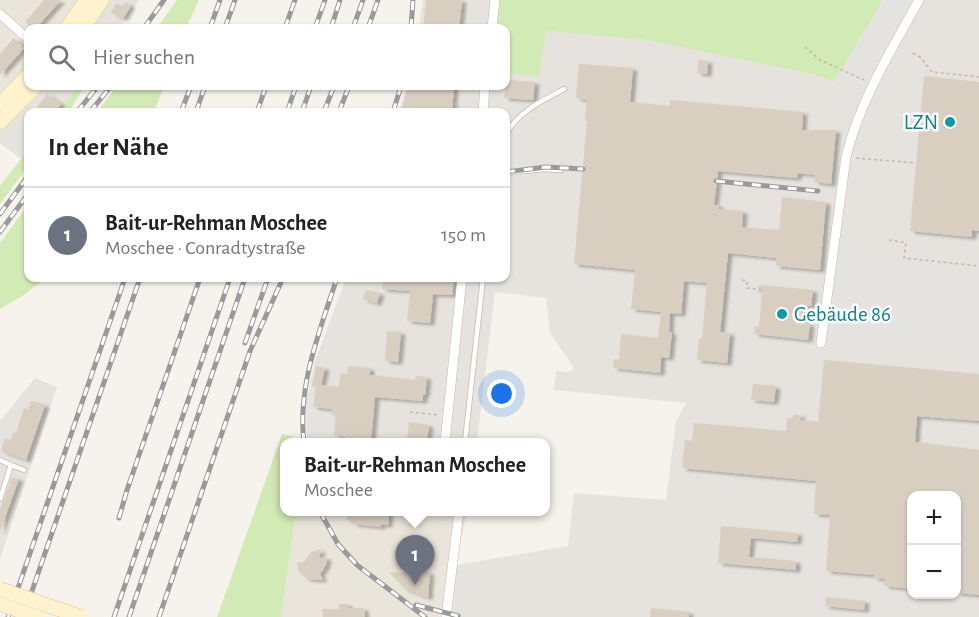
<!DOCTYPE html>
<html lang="de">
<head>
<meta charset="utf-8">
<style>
	body { margin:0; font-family:"Alegreya Sans",sans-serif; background:#f6f6f6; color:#222 }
	.controls { position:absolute; right:18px; bottom:18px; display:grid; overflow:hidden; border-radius:12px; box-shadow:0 2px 4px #0004 }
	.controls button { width:54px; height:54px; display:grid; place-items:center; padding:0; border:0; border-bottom:2px solid #e0e0e0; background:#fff; color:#222; font:30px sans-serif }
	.you { position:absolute; left:502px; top:394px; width:21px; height:21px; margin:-15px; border:4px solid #fff; border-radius:50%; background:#1a73e8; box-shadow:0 0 0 9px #1a73e833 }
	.badge { display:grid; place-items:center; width:39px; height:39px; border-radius:50%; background:#fc3f1d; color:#fff; font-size:20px; font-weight:700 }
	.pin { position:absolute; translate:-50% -50px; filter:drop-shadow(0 2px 3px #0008) }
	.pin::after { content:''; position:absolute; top:32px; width:21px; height:18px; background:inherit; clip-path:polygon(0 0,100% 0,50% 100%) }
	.popup { position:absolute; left:280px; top:438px; width:270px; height:78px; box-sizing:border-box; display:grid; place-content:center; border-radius:12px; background:#fff; filter:drop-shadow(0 2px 4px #0005); font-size:20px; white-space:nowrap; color:#767676 }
	.popup b { font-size:22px; color:#222 }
	.popup::after { content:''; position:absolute; left:50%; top:100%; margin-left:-12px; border:12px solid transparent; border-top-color:#fff }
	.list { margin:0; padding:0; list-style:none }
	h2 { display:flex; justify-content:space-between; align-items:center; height:78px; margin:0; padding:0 24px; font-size:26px }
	h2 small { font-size:20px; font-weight:400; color:#767676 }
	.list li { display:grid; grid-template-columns:39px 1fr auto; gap:18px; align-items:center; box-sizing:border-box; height:96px; padding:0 24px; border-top:2px solid #e0e0e0 }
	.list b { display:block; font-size:22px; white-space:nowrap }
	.list p { margin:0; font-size:20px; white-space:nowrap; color:#767676 }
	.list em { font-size:20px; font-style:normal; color:#767676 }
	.icon { flex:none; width:33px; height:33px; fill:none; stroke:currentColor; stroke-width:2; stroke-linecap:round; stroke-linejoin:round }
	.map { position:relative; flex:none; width:979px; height:617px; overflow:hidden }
	.search { position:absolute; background:#fff; box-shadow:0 2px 4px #0004; left:24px; top:24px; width:486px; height:66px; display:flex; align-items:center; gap:15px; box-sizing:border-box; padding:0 21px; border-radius:12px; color:#767676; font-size:22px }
	.panel { position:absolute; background:#fff; box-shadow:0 2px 4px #0004; left:24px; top:108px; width:486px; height:174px; border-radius:12px }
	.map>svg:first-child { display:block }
</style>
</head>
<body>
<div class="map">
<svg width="979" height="617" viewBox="0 0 979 617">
	<defs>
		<filter id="shadow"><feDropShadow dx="4.5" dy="2.5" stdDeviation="1.5" flood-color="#0004"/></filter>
	</defs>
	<rect width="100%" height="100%" fill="#f6f3ec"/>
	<!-- residential -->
	<g fill="#eae5da">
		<path d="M0,0H92L73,28H28V83L0,111Z"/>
		<path d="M296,512H467L456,565L454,617H281Z"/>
	</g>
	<!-- industrial -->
	<g fill="#e6e2dd" fill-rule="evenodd">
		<path d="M92,0H139L120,28H73Z"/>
		<path d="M423,0H497L494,28H419Z"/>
		<path d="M883,0H979V617H454L456,565L568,546L574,493L666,500L676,422L686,403L554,390L556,371L569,372L574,368L550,333L546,298L495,292L477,442H307L306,403L315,361L346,278H506V112H399L406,86H506V74L539,76L546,31L646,40L812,74L834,82ZM912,496H956V594H912Z"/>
		<path d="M28,86H78L58,112H28V150L21,159L0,143V111Z"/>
		<path d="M35,378L57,387L0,559V421Z"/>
	</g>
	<!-- green -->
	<g fill="#d2eab5">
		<path d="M177,0H199L186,28H157Z"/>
		<path d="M497,0H883L834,82L812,74L646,40L546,31L539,76L506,74V28H494Z"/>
		<path d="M78,86H85L69,112H58Z"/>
		<path d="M117,86H164L154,112H97Z"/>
		<path d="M28,150V166L0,204V186Z"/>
		<path d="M28,205V278H46L22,296L0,309V243Z"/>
		<path d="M282,434L292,436L294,442H284V512H296L281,617H217Z"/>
	</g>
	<!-- parking -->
	<g fill="#e5e3e0">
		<path d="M883,0H910L855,91L834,82Z"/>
		<path d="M842,254L979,268V361L833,347Z"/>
		<path d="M731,286L741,287L738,325L727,324Z"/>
	</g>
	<!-- building -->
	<g fill="#d8cfc1" filter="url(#shadow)">
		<path d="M44,0H61L36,28H31L25,22Z"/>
		<path d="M426,0H462L459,28H423Z"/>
		<path d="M125,2L131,6L123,19L111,12L117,3L122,7Z"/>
		<path d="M14,38L24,48L0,75V54Z"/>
		<path d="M699,60L708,61L707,74L697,73Z"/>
		<path d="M579,64L633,68L630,102L670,106V100L803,112L802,130H836L831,184L814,182L815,175L798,173L797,178L718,171L714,205H719V209L743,211L742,227L779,230L782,197L826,202L820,270L776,266V258L728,253L720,332L730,333L727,363L697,360L699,338L702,339L707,283L684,281L681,314L670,313L669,332H672L669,358L661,357L660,373L613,368L614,359L619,360L621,334L658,338L661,312L631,309L635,270L574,264L587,121H585L587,100L576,98Z"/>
		<path d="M924,76L979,82V231L972,230V237L910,231Z"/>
		<path d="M506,80L535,82L533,100L504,98Z"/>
		<path d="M408,86H454L452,112H401Z"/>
		<path d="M47,94L61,104L55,112H33Z"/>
		<path d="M383,278H454L452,295L433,294L430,323L407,321L410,291L382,289Z"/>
		<path d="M759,285L813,290L811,306L804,305L803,323L810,324L808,340L754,334L755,326L759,327L762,293H758Z"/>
		<path d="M366,290L380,293L377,303L363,299Z"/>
		<path d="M387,331L401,332L398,362L385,361Z"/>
		<path d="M824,360L979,374V421L917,416L915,442L979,450V595L957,593V495H912V589L884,586L885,579L874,578V575L826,571L830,515L814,514L816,481L682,468L685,440L692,441L694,423L786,431L787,418L792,419L793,415H801L800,420L818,422Z"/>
		<path d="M316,366L325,368L321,385L339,387L340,373L347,374L348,366L370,368V375L415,380L416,376L427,377L425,395H423V401L375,397L371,441L345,438V437L334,435L336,415H331L332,409L313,407L316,387L312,386Z"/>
		<path d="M753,384L776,386L774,402L751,400Z"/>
		<path d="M31,401L45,405L26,460L1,451L5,438L11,440L13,432L16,433L24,408L28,410Z"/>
		<path d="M409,422L429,425L427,441L407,439Z"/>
		<path d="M12,477L19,479L0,531V509Z"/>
		<path d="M348,512H389L388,525L381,524V527L353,524V521L347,520Z"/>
		<path d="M721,526L798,533L797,542L751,538L749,557L796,561V570L718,563Z"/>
		<path d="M321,549L319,558L327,557L326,565L320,574L323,580L307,579L298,571L297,563L304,562L311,552Z"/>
		<path d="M405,570L430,572L428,598L405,589L389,572L404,573Z"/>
		<path d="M826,597L865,601L864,610L825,606Z"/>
		<path d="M339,604H348V608H364L365,617H323L322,609H339Z"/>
		<path d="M651,608L689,612V617H650Z"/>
	</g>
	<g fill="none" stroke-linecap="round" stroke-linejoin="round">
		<!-- lane casing -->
		<g stroke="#c2bbae" stroke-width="6">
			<g id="lane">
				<path d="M506,134C519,111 542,101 564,89"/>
				<path d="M506,173L543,169L561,170"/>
				<path d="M465,442L483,278"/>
				<path d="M0,460L11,465L0,499"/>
				<path d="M11,465L24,470"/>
			</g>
		</g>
		<!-- street casing -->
		<g stroke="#c2bbae" stroke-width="10">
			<g id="street">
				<path d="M0,14L28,39"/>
				<path d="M492,28L495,0"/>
				<path d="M483,112L485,86"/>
				<path d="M821,343L846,157C860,100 891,51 919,0"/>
				<path d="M445,442L462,278"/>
				<path d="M446,617L459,512"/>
			</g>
		</g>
		<!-- secondary casing -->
		<g stroke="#d6c79b" stroke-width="15">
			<g id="secondary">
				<path d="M67,28L86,0"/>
				<path d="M83,28L102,0"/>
				<path d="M0,104L28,75"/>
				<path d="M0,122L36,86"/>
			</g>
		</g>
		<!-- path -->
		<g stroke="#c4b79f" stroke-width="1.5" stroke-dasharray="3 3" stroke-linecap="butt">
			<path d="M805,47L820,60L864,80"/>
			<path d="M913,53L920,57L932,72L979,77"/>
			<path d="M856,158L916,163"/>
			<path d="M889,240L906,243L904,258L979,266"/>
			<path d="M742,280L747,281V288L763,290"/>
			<path d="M410,412L439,415"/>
		</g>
		<!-- lane -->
		<use href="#lane" stroke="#fff" stroke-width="4.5"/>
		<!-- street -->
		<use href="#street" stroke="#fff" stroke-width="9"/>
		<!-- secondary -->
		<use href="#secondary" stroke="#fff3cd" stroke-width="14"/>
		<!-- tram -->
		<path stroke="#9a9a9a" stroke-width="1.5" d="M0,594L68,617"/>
		<!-- rail casing -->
		<g stroke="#9a9a9a" stroke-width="5">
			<g id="rail">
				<path d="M144,28L164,0"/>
				<path d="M210,28L220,0"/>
				<path d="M225,28L235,0"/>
				<path d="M285,28L295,0"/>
				<path d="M315,28L325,0"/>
				<path d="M331,28L340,0"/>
				<path d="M353,28L363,0"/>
				<path d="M368,28L378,0"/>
				<path d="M411,28L413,0"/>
				<path d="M77,112L98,86"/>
				<path d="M90,112L111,86"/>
				<path d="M181,112L191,86"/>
				<path d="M196,112L205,86"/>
				<path d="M257,112L266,86"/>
				<path d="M287,112L296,86"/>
				<path d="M302,112L311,86"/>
				<path d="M324,112L334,86"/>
				<path d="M339,112L349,86"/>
				<path d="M393,112L401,86"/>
				<path d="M506,172L546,167L583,169"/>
				<path d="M716,181L818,191"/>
				<path d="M0,214L28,176"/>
				<path d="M0,232L28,194"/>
				<path d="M245,343L268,278"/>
				<path d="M304,442C297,386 320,330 337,278"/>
				<path d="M320,512L338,544L357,565L425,617"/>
				<path d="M119,518L127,490L200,278"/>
				<path d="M416,605L458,616"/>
				<path d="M8,617L125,278"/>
				<path d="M23,617L140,278"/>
				<path d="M114,617L230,278"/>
				<path d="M129,617L245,278"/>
				<path d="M159,617L250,351L283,278"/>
			</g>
		</g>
		<!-- rail -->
		<use href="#rail" stroke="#fff" stroke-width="3" stroke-dasharray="9" stroke-linecap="butt"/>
		<!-- secondary-bridge casing -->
		<g stroke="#d6c79b" stroke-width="15" stroke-linecap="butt">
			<g id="secondary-bridge">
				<path d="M0,589L82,617"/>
				<path d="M0,604L38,617"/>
			</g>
		</g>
		<!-- secondary-bridge -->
		<use href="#secondary-bridge" stroke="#fff3cd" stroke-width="14"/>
	</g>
	<!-- markers -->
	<g fill="#0f9aa8" stroke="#fff" stroke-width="2">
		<circle cx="950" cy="122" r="6"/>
		<circle cx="782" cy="314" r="6"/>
	</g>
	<g text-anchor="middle" stroke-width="5" stroke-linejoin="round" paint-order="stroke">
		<!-- culture labels -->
		<g font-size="21" fill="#0d838f" stroke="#fff" text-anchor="end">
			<text x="938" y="129">LZN</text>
			<text x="794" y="321" text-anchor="start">Gebäude 86</text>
		</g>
	</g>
</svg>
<div class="controls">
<button>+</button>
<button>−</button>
</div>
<div class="you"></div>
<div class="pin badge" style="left:415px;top:585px;background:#6b7280">1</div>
<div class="popup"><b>Bait-ur-Rehman Moschee</b>Moschee</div>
<div class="search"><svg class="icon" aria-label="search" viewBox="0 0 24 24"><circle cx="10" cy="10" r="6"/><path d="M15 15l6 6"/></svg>Hier suchen</div>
<section class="panel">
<h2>In der Nähe<small></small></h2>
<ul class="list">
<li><span class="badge" style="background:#6b7280">1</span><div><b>Bait-ur-Rehman Moschee</b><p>Moschee · Conradtystraße</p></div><em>150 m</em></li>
</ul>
</section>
</div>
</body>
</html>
